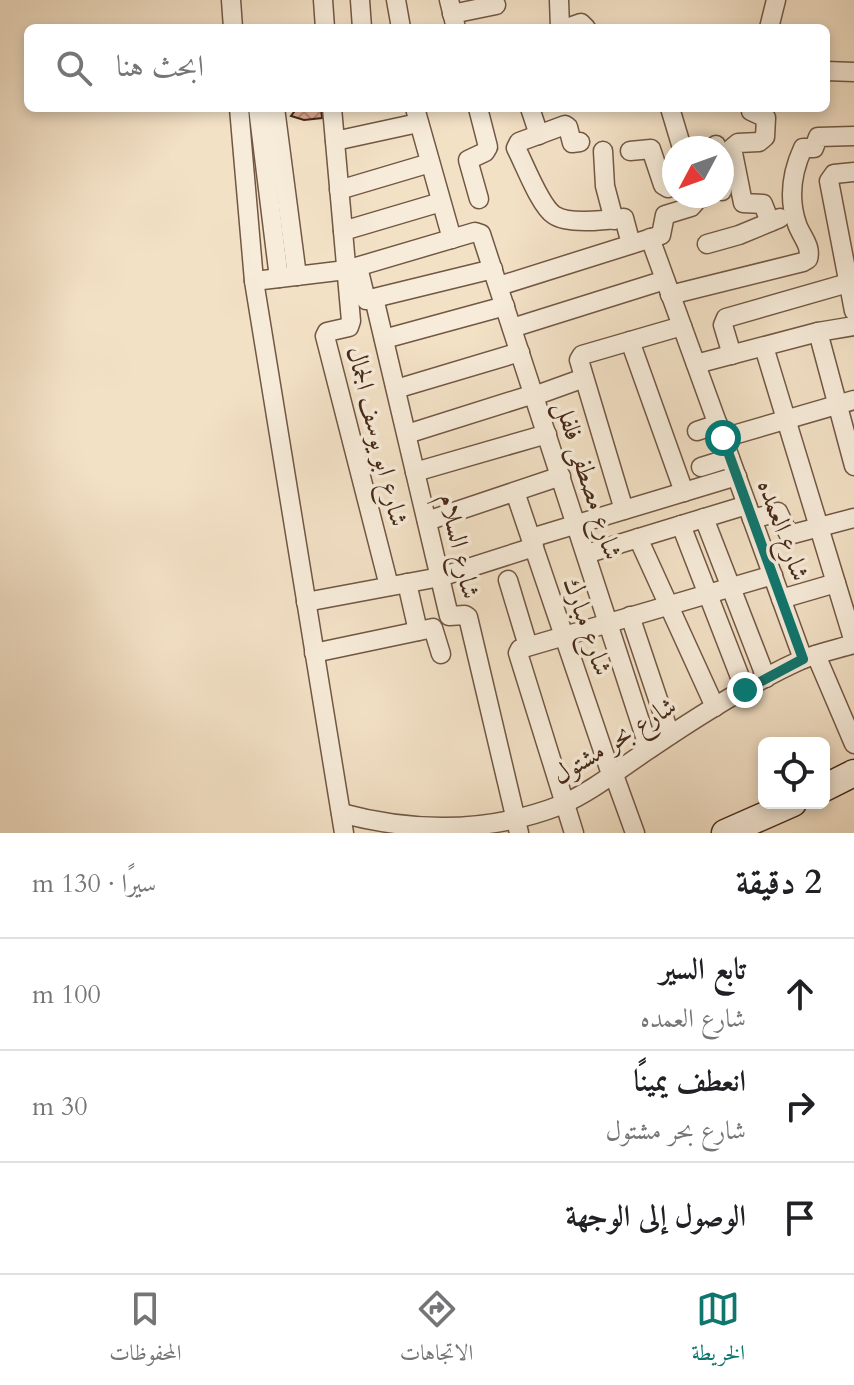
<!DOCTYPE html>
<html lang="ar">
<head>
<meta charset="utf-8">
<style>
	body { margin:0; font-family:Cardo,Amiri,serif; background:#f6f6f6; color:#202124; direction:rtl }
	.controls { position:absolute; right:24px; bottom:24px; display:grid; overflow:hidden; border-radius:12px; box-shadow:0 4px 12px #0003 }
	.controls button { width:72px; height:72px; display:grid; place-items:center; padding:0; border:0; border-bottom:2px solid #e0e0e0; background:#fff; color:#202124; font:40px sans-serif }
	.compass { position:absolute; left:662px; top:136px; width:72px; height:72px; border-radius:50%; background:#fff; box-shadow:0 4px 12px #0003; rotate:229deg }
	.stop { position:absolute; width:24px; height:24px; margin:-18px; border:6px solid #0f766e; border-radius:50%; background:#fff }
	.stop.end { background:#0f766e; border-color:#fff; box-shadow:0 2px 8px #0008 }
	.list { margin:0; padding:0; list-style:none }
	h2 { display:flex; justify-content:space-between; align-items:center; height:104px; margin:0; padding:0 32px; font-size:34px }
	h2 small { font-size:26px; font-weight:400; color:#757577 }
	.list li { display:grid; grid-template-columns:52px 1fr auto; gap:24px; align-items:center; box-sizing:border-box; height:112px; padding:0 32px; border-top:2px solid #e0e0e0 }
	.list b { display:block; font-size:30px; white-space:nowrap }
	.list p { margin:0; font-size:26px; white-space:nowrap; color:#757577 }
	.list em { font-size:26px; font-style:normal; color:#757577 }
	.icon { flex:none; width:44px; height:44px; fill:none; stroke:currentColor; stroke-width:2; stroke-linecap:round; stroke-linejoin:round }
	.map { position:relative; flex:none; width:854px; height:833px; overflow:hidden; direction:ltr }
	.search { position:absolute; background:#fff; box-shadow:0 4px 12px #0003; left:24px; right:24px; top:24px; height:88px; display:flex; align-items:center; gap:20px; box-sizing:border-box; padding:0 28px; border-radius:12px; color:#757577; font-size:30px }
	.sheet { height:440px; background:#fff }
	nav { display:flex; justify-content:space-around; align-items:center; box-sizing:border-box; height:112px; border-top:2px solid #e0e0e0; background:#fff; font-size:22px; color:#757577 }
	nav a { display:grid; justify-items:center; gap:4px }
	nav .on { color:#0f766e }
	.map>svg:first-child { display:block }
</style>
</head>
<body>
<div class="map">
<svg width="854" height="833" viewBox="0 0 854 833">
	<defs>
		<pattern id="building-cross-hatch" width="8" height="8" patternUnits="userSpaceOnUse" patternTransform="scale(2)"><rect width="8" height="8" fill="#dfab91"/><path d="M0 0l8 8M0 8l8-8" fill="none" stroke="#b78b75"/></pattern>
	</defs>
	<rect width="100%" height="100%" fill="#f3e1c6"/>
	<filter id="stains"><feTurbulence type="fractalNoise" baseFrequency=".0025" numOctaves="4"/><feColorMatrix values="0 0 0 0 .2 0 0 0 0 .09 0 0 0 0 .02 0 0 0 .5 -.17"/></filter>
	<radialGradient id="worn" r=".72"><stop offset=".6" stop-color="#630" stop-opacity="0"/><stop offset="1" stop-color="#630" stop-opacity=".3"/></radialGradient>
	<!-- building -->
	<path fill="url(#building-cross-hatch)" stroke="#472918" stroke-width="2" d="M297,108H321L322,118L304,120L291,116Z"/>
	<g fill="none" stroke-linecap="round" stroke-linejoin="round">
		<!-- minor casing -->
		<g stroke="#725744" stroke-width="21">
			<g id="minor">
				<path d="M231,0L233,28"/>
				<path d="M323,0L325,28"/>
				<path d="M360,0L362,28"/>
				<path d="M396,0L401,28"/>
				<path d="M449,0L456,28"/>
				<path d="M559,0L560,28"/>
				<path d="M452,14L496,5"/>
				<path d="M567,28L581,23L586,28"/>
				<path d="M769,28L776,0"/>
				<path d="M826,71L854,72"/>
				<path d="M239,108L254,281L344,833"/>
				<path d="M258,108L279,278"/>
				<path d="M275,108L297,276"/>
				<path d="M332,108L351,321L349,327L327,332L325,336L389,586"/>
				<path d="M415,108L452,239"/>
				<path d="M478,108L488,147L485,152L468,160L479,199"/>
				<path d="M530,108L539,135"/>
				<path d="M670,108L682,148"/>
				<path d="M751,108V111L766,118L765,137L759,142L738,143L732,148L743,203L763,204L770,222"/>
				<path d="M335,141L418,123"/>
				<path d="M580,142L572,143L568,127L565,125L519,142L516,148C524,163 540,206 554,215C568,225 607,220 624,218L631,244"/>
				<path d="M716,145V148"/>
				<path d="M603,151L605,186L614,220"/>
				<path d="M630,151L651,149L663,185L668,188L674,186"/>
				<path d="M854,172L834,174L829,181L854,311"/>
				<path d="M722,188V191"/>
				<path d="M339,190L430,163"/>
				<path d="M343,231L441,202"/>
				<path d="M650,238L803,659"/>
				<path d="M707,244L739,235L780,218"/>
				<path d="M358,267L366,300L493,269"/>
				<path d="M254,281L346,270L475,232L481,234L649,749"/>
				<path d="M499,286L661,235L665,215L691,207L698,199L707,196"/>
				<path d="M670,295L803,262L808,259C812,246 801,236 797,224C788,198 792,172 803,148H814L818,137L854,136"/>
				<path d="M374,298L449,616L465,615L468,617L519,833"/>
				<path d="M512,328L665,280"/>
				<path d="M818,332L854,466"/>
				<path d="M384,339L505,306"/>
				<path d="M630,341L684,492"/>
				<path d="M764,347L854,642"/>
				<path d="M732,355L723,325L726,318L848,283"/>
				<path d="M696,364L818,332L854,326"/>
				<path d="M396,389L520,352"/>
				<path d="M534,396L584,378"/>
				<path d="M697,431L718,424"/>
				<path d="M407,434L534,394"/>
				<path d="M723,438L854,400"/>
				<path d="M701,467L730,458"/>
				<path d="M415,472L547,434"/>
				<path d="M515,492L612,777"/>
				<path d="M624,510L579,360L582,355L682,326"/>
				<path d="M704,518L766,678"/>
				<path d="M752,519L778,512L789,535L854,518"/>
				<path d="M427,521L561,476"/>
				<path d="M681,525L745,690"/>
				<path d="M531,538L737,476"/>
				<path d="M638,538L715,707"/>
				<path d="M586,554L747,505"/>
				<path d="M508,580L528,646"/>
				<path d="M407,583L418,631"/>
				<path d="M781,599L836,583"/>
				<path d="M306,602L440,577L534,547"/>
				<path d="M630,616L670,735"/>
				<path d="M314,653L433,628L441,654"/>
				<path d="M816,655L854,744"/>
				<path d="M614,775L635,833"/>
				<path d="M341,813C415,833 489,833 561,805C595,790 623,766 654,746C700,715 750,683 801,660C818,653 837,649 854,644"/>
				<path d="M574,833L518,653L520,649L773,575"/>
			</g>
		</g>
		<!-- secondary casing -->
		<g stroke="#472918" stroke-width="29">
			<g id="secondary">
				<path d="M824,788L854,773"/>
				<path d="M725,833L793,803"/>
			</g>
		</g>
		<!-- minor -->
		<use href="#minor" stroke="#f7ecda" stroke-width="18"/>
		<!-- secondary -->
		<use href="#secondary" stroke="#f7ecda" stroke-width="26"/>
	</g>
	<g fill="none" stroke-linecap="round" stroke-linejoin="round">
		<!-- route -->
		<path stroke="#0f766e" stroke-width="10" d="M723,438L803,659L745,690"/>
	</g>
	<g text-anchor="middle" stroke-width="7" stroke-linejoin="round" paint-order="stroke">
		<!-- street labels -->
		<g font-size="26" fill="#472918" stroke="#f7ecda">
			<text transform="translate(378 436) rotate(76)" y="9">شارع ابو يوسف الجمال</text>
			<text transform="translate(589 480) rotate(72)" y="9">شارع مصطفى فلفل</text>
			<text transform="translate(784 530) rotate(70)" y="9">شارع العمده</text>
			<text transform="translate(460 546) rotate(77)" y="9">شارع السلام</text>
			<text transform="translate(588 626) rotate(71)" y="9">شارع مبارك</text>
			<text transform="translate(614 740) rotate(-32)" y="9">شارع بحر مشتول</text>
		</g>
	</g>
	<rect width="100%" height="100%" filter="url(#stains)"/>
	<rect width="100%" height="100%" fill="url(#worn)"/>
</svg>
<div class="controls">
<button><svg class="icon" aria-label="locate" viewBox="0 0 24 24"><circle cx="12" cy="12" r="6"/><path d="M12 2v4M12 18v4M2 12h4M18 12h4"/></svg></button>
</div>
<svg class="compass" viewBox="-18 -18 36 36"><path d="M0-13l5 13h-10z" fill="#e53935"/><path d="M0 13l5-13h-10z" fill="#757577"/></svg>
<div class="stop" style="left:723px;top:438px"></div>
<div class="stop end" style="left:745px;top:690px"></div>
<div class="search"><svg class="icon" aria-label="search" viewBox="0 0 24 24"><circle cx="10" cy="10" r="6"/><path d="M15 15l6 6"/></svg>ابحث هنا</div>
</div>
<section class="sheet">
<h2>2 دقيقة<small>سيرًا · 130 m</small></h2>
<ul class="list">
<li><svg class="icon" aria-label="ahead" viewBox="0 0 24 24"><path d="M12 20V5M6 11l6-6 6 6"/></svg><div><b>تابع السير</b><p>شارع العمده</p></div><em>100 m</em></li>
<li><svg class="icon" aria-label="right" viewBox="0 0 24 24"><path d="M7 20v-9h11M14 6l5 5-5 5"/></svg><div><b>انعطف يمينًا</b><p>شارع بحر مشتول</p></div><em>30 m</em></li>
<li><svg class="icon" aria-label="arrive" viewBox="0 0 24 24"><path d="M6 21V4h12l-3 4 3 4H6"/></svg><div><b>الوصول إلى الوجهة</b></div></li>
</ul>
</section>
<nav>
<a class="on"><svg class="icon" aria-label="map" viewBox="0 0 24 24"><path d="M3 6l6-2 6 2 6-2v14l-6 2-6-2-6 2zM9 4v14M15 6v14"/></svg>الخريطة</a>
<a><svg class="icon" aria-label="directions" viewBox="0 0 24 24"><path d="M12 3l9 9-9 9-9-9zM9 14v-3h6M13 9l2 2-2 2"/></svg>الاتجاهات</a>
<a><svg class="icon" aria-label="saved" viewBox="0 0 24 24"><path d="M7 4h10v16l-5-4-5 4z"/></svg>المحفوظات</a>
</nav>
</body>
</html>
